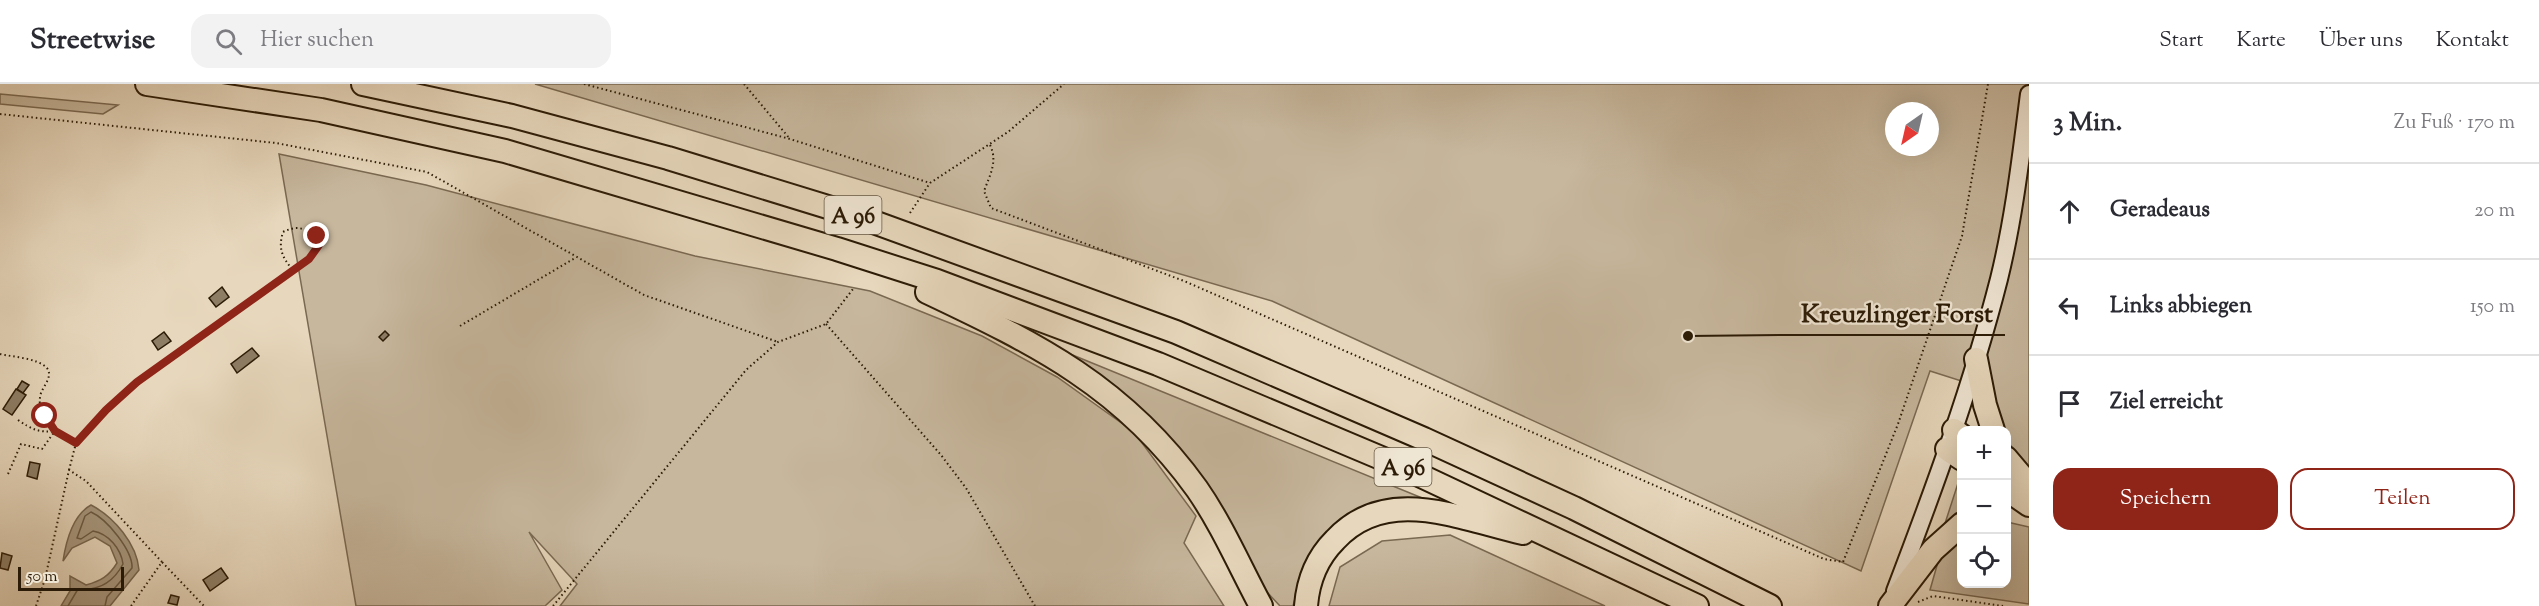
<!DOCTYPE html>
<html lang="de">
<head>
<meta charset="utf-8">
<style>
	body { margin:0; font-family:"Sorts Mill Goudy",serif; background:#f2f2f3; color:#2b2b33 }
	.controls { position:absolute; right:18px; bottom:18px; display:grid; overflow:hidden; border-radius:12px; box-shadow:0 6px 24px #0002 }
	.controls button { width:54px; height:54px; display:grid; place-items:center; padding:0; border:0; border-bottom:2px solid #e1e1e2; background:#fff; color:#2b2b33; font:30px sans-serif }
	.compass { position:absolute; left:1885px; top:18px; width:54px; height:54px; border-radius:50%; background:#fff; box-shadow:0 6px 24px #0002; rotate:214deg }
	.scale { position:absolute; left:18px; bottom:15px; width:106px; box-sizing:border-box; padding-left:6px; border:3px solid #2c1b06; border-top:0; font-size:16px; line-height:21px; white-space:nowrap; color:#2c1b06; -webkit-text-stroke:4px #efe5d3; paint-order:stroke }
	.stop { position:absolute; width:18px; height:18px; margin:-14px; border:4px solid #8f2418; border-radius:50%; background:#fff }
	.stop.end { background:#8f2418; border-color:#fff; box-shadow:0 2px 6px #0008 }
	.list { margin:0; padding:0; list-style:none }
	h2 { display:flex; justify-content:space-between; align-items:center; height:78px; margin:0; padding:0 24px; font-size:26px }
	h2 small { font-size:20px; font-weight:400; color:#7c7c81 }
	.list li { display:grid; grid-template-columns:39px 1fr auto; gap:18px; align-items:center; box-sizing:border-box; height:96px; padding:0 24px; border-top:2px solid #e1e1e2 }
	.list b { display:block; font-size:22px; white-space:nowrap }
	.list em { font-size:20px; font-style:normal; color:#7c7c81 }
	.actions { display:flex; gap:12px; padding:18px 24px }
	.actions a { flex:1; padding:14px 0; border:2px solid #8f2418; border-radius:18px; text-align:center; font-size:21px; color:#8f2418 }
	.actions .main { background:#8f2418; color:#fff }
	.icon { flex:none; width:33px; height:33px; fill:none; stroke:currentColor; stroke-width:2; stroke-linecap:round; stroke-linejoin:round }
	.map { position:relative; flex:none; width:2029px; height:522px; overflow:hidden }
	header { display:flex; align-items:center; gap:36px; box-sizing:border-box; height:84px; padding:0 30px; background:#fff; border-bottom:2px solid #e1e1e2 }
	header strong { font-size:28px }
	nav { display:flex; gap:33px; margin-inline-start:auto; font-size:21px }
	.search { width:420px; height:54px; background:#f2f2f3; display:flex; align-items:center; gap:15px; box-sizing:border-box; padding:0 21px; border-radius:18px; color:#7c7c81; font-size:22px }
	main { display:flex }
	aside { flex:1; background:#fff }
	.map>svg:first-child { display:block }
</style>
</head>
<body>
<header>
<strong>Streetwise</strong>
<div class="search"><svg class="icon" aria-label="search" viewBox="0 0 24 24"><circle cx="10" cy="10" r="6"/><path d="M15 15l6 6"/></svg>Hier suchen</div>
<nav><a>Start</a><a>Karte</a><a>Über uns</a><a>Kontakt</a></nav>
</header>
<main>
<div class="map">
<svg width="2029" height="522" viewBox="0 0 2029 522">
	<rect width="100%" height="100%" fill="#e7d7bc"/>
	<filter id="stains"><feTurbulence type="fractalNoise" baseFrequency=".00333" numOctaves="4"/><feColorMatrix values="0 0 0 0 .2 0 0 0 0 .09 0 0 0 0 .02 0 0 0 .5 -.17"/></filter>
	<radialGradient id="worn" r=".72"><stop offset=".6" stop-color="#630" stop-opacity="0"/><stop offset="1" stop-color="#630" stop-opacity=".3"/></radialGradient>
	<!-- green -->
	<g fill="#c7b79d" stroke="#7a6952" stroke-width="1.5" fill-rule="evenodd">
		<path d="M535,0H2029V384L2007,357L2006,346H2004L1993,307L1930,287L1861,487L1272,217ZM1894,27H1930V63H1894Z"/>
		<path d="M0,10L118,21L103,30L0,20Z"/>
		<path d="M279,70L426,101L695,172L870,207L982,252L1057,293L1134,348L1196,432L1184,459L1224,522H560L577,500L529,448L562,506L545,522H356Z"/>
		<path d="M1053,263L1427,416L1394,415L1339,437L1318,462L1301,493L1293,522H1280L1265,506L1224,428Z"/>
		<path d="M1961,390V431L1938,461Z"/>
		<path d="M2007,438L2029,443V520L1930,506L1938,478L1961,453L1962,500H2006Z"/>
		<path d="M1450,451L1605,522H1329L1340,483L1382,457Z"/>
	</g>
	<!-- water -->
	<path fill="#a7977e" stroke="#76654e" stroke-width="1.5" d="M91,421C114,433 137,460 139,486L110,522H61L70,507V492L86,501C101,497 109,492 117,479L110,462L95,453L72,464L63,477C66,457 73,431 91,421Z"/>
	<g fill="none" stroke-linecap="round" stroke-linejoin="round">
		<!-- shore -->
		<path stroke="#6a5942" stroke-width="1.5" d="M68,522L78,505C98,507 113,499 123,480C121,465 109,450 93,447L81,455L77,454L85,432L91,428C107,435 133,467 132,484L107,513L105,522"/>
	</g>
	<!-- building -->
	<g fill="#8d7d65" stroke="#2c1b06" stroke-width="1.5">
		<path d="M222,203L229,213L216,223L209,214Z"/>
		<path d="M385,247L389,251L383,257L379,253Z"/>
		<path d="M164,248L171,257L158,266L152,257Z"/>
		<path d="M252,264L259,272L237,289L231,280Z"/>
		<path d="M22,297L29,301L23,309L17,305Z"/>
		<path d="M16,305L26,311L12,331L3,325Z"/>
		<path d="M30,378L40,380L37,395L27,392Z"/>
		<path d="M2,469L12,472L8,486L0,484Z"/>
		<path d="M221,484L228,494L210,507L203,496Z"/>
		<path d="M171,511L179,513L177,521L168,519Z"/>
	</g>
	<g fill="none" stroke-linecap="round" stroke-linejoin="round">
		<!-- secondary casing -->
		<g stroke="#2c1b06" stroke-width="20">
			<path id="secondary" d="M1895,507C1934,405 1972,301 1999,195C2014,134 2021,72 2029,10"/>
		</g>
		<!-- motorway casing -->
		<g stroke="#2c1b06" stroke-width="26">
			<g id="motorway">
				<path d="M147,0L321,26L505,67L837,165L937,197L1158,280L1400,382L1697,522"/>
				<path d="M363,0L512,32L668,74L857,132L1176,248L1424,355L1574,424L1770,522"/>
				<path d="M927,208C1037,260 1124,303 1197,405C1222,441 1240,483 1261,522"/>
				<path d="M1976,275L1985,321L1993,346"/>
				<path d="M1954,346L1962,352"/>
				<path d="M1947,365L1962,375"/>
				<path d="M2006,374L2029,401"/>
				<path d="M2006,405L2029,421"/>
				<path d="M1306,522C1308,496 1317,474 1335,456C1387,400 1460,435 1523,449"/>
				<path d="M1890,522L1933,466L1962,440"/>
			</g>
		</g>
		<!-- path -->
		<g stroke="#2c1b06" stroke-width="2" stroke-dasharray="1.5 3" stroke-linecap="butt">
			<path d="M584,0L790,55L930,99"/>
			<path d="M744,0L790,55"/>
			<path d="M0,30L276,59L427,88L644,211L778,258"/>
			<path d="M990,61C998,77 990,91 984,107L991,124L1184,197L1824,475L1843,478L1898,340L1962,152L1988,0"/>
			<path d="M910,129L930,99L1008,48L1064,0"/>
			<path d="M826,240L941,371L966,404L1035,522"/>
			<path d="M460,242L575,174"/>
			<path d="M0,270C13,273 36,274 46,283C54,291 44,301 41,309C34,331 58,352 76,359"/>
			<path d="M18,336C31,345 39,349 55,347"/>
			<path d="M69,386L76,359L106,326L137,298L309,175L319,161L317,152C304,144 297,141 283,148C278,164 282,173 292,185"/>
			<path d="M8,390L21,360L42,365L55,347"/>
			<path d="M1918,518L1933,512L2003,522"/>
			<path d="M36,522L45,495L69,386L86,397L162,478"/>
			<path d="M131,522L162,478L204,522"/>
			<path d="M553,522L746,286L778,258L826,240L853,205"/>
		</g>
		<!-- secondary -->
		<use href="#secondary" stroke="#efe5d3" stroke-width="16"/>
		<!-- motorway -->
		<use href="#motorway" stroke="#e7d7bc" stroke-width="22"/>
	</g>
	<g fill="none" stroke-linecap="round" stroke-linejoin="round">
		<!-- route -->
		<path stroke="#8f2418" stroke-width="8" d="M45,332L55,347L76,359L106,326L137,298L309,175L319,161L317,152"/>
	</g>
	<g text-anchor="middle" stroke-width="4.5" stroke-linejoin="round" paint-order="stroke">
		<!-- shield labels -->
		<g fill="#efe5d3" stroke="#665844" stroke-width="1.5">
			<rect x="824.5" y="112" width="57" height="38" rx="4.5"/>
			<rect x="1374.5" y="364" width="57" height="38" rx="4.5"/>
		</g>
		<g font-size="22" font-weight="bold" fill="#2c1b06">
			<text x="853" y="139">A 96</text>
			<text x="1403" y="391">A 96</text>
		</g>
	</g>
	<!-- callouts -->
	<path fill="none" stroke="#2c1b06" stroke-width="2" d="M1688 252L1790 251H2005"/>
	<circle fill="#2c1b06" stroke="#efe5d3" stroke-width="2" cx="1688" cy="252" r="6"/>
	<g font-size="26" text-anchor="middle" font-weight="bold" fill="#2c1b06" stroke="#efe5d3" stroke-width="4.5" stroke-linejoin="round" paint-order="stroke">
		<text x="1897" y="238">Kreuzlinger Forst</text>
	</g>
	<rect width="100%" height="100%" filter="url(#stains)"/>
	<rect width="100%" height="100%" fill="url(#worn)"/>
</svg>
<div class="controls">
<button>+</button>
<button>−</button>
<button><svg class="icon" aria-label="locate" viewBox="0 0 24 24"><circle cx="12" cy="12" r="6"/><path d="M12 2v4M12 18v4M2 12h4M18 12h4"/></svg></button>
</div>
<svg class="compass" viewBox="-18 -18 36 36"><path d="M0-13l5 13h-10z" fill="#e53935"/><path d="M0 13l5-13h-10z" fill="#7c7c81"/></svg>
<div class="scale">50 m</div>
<div class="stop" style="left:45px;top:332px"></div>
<div class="stop end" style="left:317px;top:152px"></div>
</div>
<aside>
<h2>3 Min.<small>Zu Fuß · 170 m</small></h2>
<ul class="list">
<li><svg class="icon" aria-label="ahead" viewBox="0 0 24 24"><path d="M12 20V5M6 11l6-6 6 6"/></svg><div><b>Geradeaus</b></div><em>20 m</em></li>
<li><svg class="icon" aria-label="left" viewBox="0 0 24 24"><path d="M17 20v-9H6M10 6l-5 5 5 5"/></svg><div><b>Links abbiegen</b></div><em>150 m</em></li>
<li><svg class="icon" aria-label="arrive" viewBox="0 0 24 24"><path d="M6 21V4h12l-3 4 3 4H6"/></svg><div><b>Ziel erreicht</b></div></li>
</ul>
<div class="actions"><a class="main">Speichern</a><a>Teilen</a></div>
</aside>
</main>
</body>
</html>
